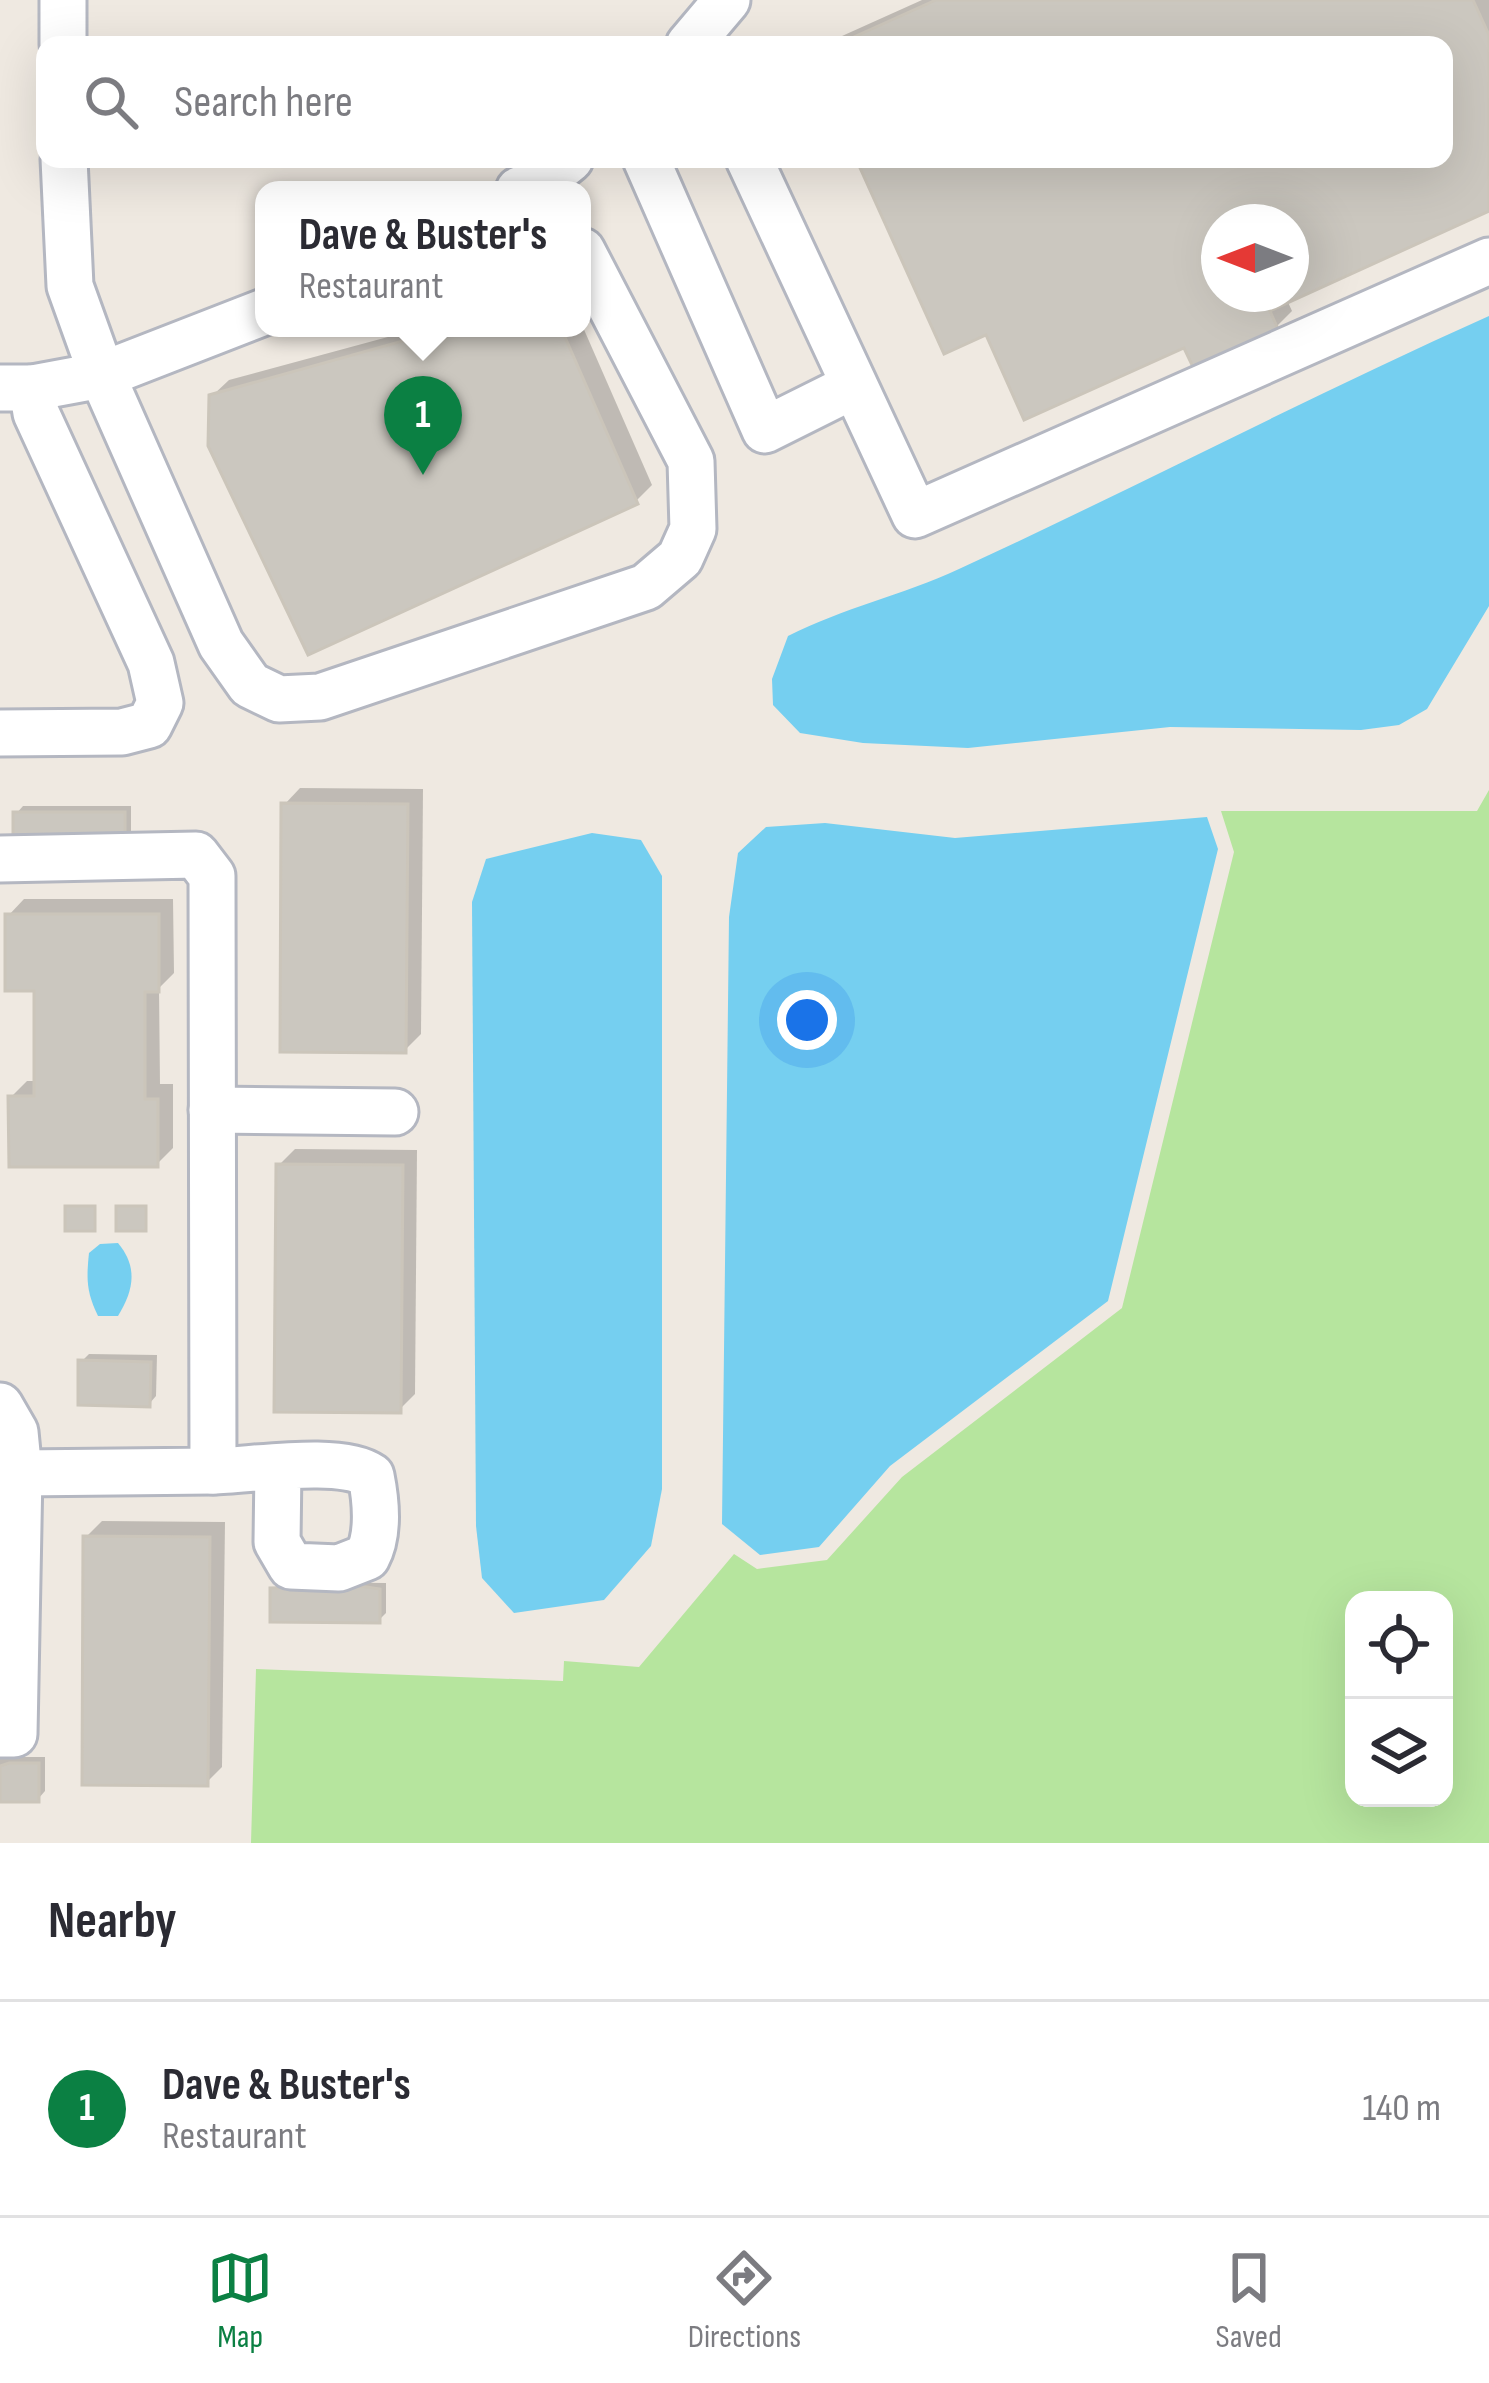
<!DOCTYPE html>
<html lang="en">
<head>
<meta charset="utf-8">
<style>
	body { margin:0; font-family:"Sofia Sans Condensed",sans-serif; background:#f2f2f3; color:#2b2b33 }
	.controls { position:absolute; right:36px; bottom:36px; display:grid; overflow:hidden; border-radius:24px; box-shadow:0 12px 48px #0002 }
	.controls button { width:108px; height:108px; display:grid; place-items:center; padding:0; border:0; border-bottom:3px solid #e1e1e2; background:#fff; color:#2b2b33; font:60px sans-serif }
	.compass { position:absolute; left:1201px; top:204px; width:108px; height:108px; border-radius:50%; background:#fff; box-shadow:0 12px 48px #0002; rotate:270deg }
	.you { position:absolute; left:807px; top:1020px; width:42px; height:42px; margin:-30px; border:9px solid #fff; border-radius:50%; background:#1a73e8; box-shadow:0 0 0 18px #1a73e833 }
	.badge { display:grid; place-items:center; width:78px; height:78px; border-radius:50%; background:#0b8043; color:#fff; font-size:39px; font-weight:700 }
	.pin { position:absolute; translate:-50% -99px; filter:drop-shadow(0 3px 6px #0008) }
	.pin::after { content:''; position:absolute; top:63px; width:42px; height:36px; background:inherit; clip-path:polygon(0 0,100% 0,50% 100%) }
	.popup { position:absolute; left:255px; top:181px; width:336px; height:156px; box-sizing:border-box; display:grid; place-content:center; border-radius:24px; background:#fff; filter:drop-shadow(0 3px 9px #0005); font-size:39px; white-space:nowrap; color:#7c7c81 }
	.popup b { font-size:45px; color:#2b2b33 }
	.popup::after { content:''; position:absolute; left:50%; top:100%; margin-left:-24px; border:24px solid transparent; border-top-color:#fff }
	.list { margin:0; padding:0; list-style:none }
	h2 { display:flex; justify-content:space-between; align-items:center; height:156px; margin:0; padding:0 48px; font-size:51px }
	h2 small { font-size:39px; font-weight:400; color:#7c7c81 }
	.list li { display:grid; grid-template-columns:78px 1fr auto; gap:36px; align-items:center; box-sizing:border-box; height:216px; padding:0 48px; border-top:3px solid #e1e1e2 }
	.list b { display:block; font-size:45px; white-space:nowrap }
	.list p { margin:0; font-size:39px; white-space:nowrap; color:#7c7c81 }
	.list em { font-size:39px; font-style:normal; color:#7c7c81 }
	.icon { flex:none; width:66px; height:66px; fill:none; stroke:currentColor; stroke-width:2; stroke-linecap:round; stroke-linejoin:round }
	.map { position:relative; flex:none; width:1489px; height:1843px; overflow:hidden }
	.search { position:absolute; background:#fff; box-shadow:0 12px 48px #0002; left:36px; right:36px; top:36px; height:132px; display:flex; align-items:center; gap:30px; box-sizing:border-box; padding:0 42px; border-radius:24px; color:#7c7c81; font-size:45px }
	.sheet { height:372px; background:#fff }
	nav { display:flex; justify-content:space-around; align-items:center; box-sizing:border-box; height:168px; border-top:3px solid #e1e1e2; background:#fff; font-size:33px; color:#7c7c81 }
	nav a { display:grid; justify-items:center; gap:6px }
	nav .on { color:#0b8043 }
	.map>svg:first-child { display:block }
</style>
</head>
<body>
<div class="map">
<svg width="1489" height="1843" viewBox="0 0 1489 1843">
	<rect width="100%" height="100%" fill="#efe9e1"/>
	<!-- green -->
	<path fill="#b6e59e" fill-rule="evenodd" d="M1489,790V1843H251L256,1669L563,1681L564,1661L639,1667L734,1554L757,1569L827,1560L902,1477L1122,1308L1234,852L1221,811H1477ZM1354,1600H1444V1798H1354Z"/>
	<!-- water -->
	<g fill="#75cff0">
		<path d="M1489,316V606L1427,709L1399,725L1361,730L1170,727L968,748L863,743L800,733L773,705L772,679L788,636C843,608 903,595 959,569C1137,487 1310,396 1489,316Z"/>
		<path d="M1207,817L1218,849L1108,1301L890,1466L819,1547L760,1555L722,1524L729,917L738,853L766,827L825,823L955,838Z"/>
		<path d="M592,833L641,840L662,876V1489L651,1546L604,1600L514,1613L482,1578L476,1526L472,902L486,859Z"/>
		<path d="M118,1243C138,1267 134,1290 118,1316H98C87,1293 86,1281 89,1253L100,1244Z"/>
	</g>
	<!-- shadow -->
	<g fill="#0003" fill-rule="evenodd">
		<path d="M922,0H1489V208L1287,300L1292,311L1276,327L1186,344L987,331L859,159H1444V45H822ZM1219,222H1291V294H1219Z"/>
		<path d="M582,325L652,485L636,501L212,396L229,380L421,328Z"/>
		<path d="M300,788L423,789L421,1034L405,1050L284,805Z"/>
		<path d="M23,806H131V835L16,814Z"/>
		<path d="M24,899H173L174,973L159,988L160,1084H173V1148L157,1164L11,1097L27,1081H37V988L8,916Z"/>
		<path d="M295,1149L417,1150L415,1394L399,1410L279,1165Z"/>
		<path d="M89,1354L157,1355L156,1396L149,1404L81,1362Z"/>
		<path d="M102,1521L225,1522L222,1767L206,1783L86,1537Z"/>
		<path d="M281,1582L386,1583V1613L379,1620L273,1589Z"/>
		<path d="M0,1757H45V1791L38,1799H0Z"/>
	</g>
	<!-- building -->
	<g fill="#cbc7bf" stroke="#cbc5ba" stroke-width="3" fill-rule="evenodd">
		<path d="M936,0H1473L1489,35V211L1270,311L1278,329L1193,367L1184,348L1024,420L986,335L944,354L856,159H1444V45H836ZM1219,222H1291V294H1219Z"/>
		<path d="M449,328H561L638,504L308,655L208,446L209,395Z"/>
		<path d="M281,803L408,804L406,1053L280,1052Z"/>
		<rect x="13" y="812" width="112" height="34"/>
		<path d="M5,914H159V992H145V1099H158V1167H9L8,1096H34V991H5Z"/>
		<path d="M276,1164L403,1165L401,1413L274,1412Z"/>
		<rect x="65" y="1206" width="30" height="25"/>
		<rect x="116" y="1206" width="30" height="25"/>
		<path d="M78,1360L151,1362L150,1407L78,1405Z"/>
		<path d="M83,1536L210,1537L208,1786L82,1785Z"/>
		<path d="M360,1586L380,1589V1623L270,1622V1588Z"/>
		<path d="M9,1763H39V1802H0V1766Z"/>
	</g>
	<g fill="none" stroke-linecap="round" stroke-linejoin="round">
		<!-- minor casing -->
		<g stroke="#b4b7c1" stroke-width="51">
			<g id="minor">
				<path d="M63,0V45"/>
				<path d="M689,45L727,0"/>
				<path d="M646,159L765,430L853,386"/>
				<path d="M749,159L915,515L1489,261"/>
				<path d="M519,190L545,179L570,159"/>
				<path d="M264,312L102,375L221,644L250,685L279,699L320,697L646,587L680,558L693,529L691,461L582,251"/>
				<path d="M0,388H32L102,375L70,286L64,159"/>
				<path d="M0,733L122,732L149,725L160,703L151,663L36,413L32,388"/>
				<path d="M0,859L196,855L212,876L213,1471L19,1473"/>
				<path d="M212,1110L395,1112"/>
				<path d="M0,1406L15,1432L19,1473L14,1734H0"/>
				<path d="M213,1471C252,1470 342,1455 371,1476C376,1501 379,1535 367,1557L339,1568L291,1566L277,1542L278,1468"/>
			</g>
		</g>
		<!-- minor -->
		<use href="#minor" stroke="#fff" stroke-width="45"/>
	</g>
</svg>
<div class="controls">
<button><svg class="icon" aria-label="locate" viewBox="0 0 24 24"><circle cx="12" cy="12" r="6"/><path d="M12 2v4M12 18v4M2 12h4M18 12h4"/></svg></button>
<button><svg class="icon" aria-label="layers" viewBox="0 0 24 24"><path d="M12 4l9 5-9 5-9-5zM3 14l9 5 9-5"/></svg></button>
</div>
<svg class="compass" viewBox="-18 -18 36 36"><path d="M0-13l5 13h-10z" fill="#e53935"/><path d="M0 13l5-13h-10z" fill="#7c7c81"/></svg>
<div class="you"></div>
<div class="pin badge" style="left:423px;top:475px">1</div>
<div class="popup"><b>Dave &amp; Buster's</b>Restaurant</div>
<div class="search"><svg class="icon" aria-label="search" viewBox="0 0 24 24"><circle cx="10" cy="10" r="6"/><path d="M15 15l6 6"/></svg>Search here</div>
</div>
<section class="sheet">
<h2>Nearby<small></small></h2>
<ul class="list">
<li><span class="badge">1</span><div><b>Dave &amp; Buster's</b><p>Restaurant</p></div><em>140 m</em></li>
</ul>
</section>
<nav>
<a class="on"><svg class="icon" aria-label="map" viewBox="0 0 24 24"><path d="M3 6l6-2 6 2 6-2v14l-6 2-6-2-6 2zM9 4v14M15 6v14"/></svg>Map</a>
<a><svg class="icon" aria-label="directions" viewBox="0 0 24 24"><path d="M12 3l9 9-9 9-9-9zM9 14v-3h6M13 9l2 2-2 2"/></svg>Directions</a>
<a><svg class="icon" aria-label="saved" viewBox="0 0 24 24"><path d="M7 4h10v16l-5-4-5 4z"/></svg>Saved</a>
</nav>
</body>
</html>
